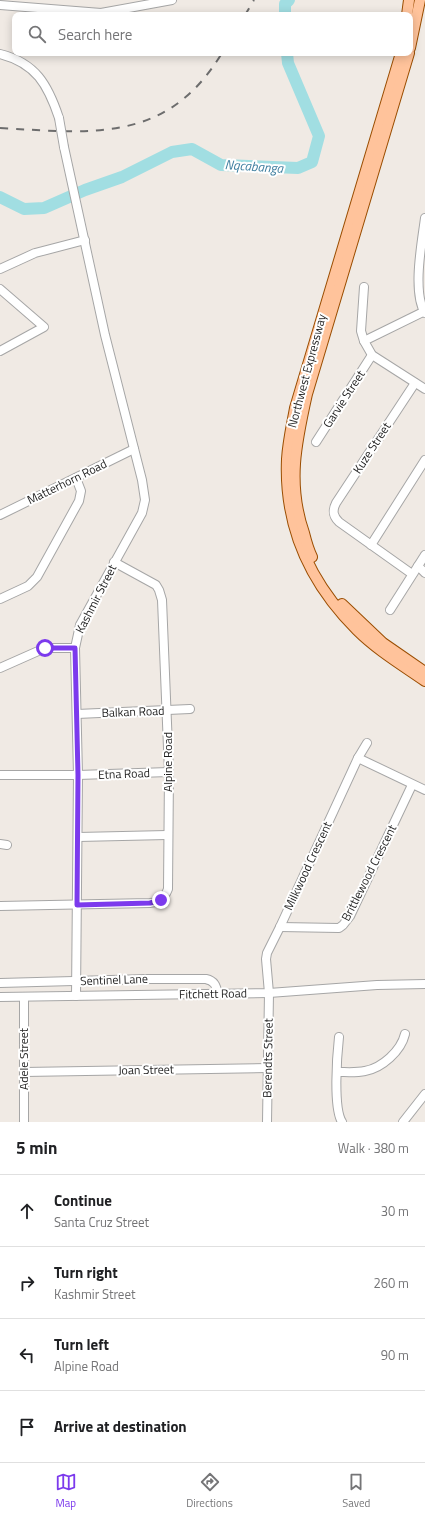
<!DOCTYPE html>
<html lang="en">
<head>
<meta charset="utf-8">
<style>
	body { margin:0; font-family:"Titillium Web",sans-serif; background:#f6f6f6; color:#202124 }
	.stop { position:absolute; width:12px; height:12px; margin:-9px; border:3px solid #7c3aed; border-radius:50%; background:#fff }
	.stop.end { background:#7c3aed; border-color:#fff; box-shadow:0 1px 4px #0008 }
	.list { margin:0; padding:0; list-style:none }
	h2 { display:flex; justify-content:space-between; align-items:center; height:52px; margin:0; padding:0 16px; font-size:17px }
	h2 small { font-size:13px; font-weight:400; color:#757577 }
	.list li { display:grid; grid-template-columns:26px 1fr auto; gap:12px; align-items:center; box-sizing:border-box; height:72px; padding:0 16px; border-top:1px solid #e0e0e0 }
	.list b { display:block; font-size:15px; white-space:nowrap }
	.list p { margin:0; font-size:13px; white-space:nowrap; color:#757577 }
	.list em { font-size:13px; font-style:normal; color:#757577 }
	.icon { flex:none; width:22px; height:22px; fill:none; stroke:currentColor; stroke-width:2; stroke-linecap:round; stroke-linejoin:round }
	.map { position:relative; flex:none; width:425px; height:1122px; overflow:hidden }
	.search { position:absolute; background:#fff; box-shadow:0 2px 10px #0003; left:12px; right:12px; top:12px; height:44px; display:flex; align-items:center; gap:10px; box-sizing:border-box; padding:0 14px; border-radius:8px; color:#757577; font-size:15px }
	.sheet { height:340px; background:#fff }
	nav { display:flex; justify-content:space-around; align-items:center; box-sizing:border-box; height:56px; border-top:1px solid #e0e0e0; background:#fff; font-size:11px; color:#757577 }
	nav a { display:grid; justify-items:center; gap:2px }
	nav .on { color:#7c3aed }
	.map>svg:first-child { display:block }
</style>
</head>
<body>
<div class="map">
<svg width="425" height="1122" viewBox="0 0 425 1122">
	<rect width="100%" height="100%" fill="#f0eae4"/>
	<g fill="none" stroke-linecap="round" stroke-linejoin="round">
		<!-- river -->
		<g stroke="#a1dee2" stroke-width="12">
			<path d="M285,15V4L289,0"/>
			<path d="M0,197L24,209L44,208L85,190L122,177L172,152L192,149L221,165L298,168L312,162L319,136L288,63L287,53"/>
		</g>
		<!-- minor casing -->
		<g stroke="#a6a6a6" stroke-width="10">
			<g id="minor">
				<path d="M0,5L101,13L172,0"/>
				<path d="M0,54C36,63 48,85 59,118"/>
				<path d="M64,147L105,335L142,480L145,500L142,513L80,625L75,648L78,775L76,996"/>
				<path d="M425,218C422,242 412,292 425,313"/>
				<path d="M0,269L35,253L85,240"/>
				<path d="M364,287L361,331L364,341L372,355L425,389"/>
				<path d="M0,289L44,327L0,351"/>
				<path d="M364,341L425,311"/>
				<path d="M316,442L372,355"/>
				<path d="M0,515L134,449"/>
				<path d="M371,545L425,460"/>
				<path d="M418,566L425,573"/>
				<path d="M412,574L339,522C333,516 332,511 336,503L415,383"/>
				<path d="M0,599L28,586L37,577L79,501L81,491L76,478"/>
				<path d="M390,610L425,555"/>
				<path d="M0,668L45,648H75"/>
				<path d="M77,714L190,709"/>
				<path d="M358,758L425,790"/>
				<path d="M0,775H78L169,772"/>
				<path d="M78,837L167,835"/>
				<path d="M0,844L7,845"/>
				<path d="M0,906L150,903C160,902 164,899 168,889L169,772L162,600L159,590L156,585L114,562"/>
				<path d="M280,927L339,928L343,925L350,916L412,785"/>
				<path d="M0,983L147,979H206C215,981 216,986 218,994"/>
				<path d="M0,997L269,993L377,985L425,984"/>
				<path d="M24,997V1122"/>
				<path d="M339,1037C337,1055 333,1108 342,1122"/>
				<path d="M24,1072L268,1068"/>
				<path d="M337,1072C346,1072 356,1073 365,1071C382,1068 401,1051 405,1034"/>
				<path d="M267,1122L269,993L266,959L267,953L280,927L358,758L367,743"/>
				<path d="M403,1122L425,1094"/>
			</g>
		</g>
		<!-- major casing -->
		<g stroke="#9a4d00" stroke-width="12">
			<g id="major">
				<path d="M407,15L409,0"/>
				<path d="M410,48L420,0"/>
				<path d="M401,53L295,408C292,425 288,442 287,459C284,526 310,583 357,630C377,650 402,665 425,681"/>
				<path d="M312,557C308,549 306,541 304,533C287,484 296,443 307,394L409,53"/>
				<path d="M342,604L383,643L425,672"/>
			</g>
		</g>
		<!-- minor -->
		<use href="#minor" stroke="#fff" stroke-width="8"/>
		<!-- major -->
		<use href="#major" stroke="#ffc39b" stroke-width="10"/>
		<!-- rail -->
		<g stroke="#6d6d6d" stroke-width="2" stroke-dasharray="8 8" stroke-linecap="butt">
			<path d="M245,15L254,0"/>
			<path d="M0,128C92,133 167,144 222,53"/>
		</g>
		<!-- minor-bridge casing -->
		<g stroke="#a6a6a6" stroke-width="10" stroke-linecap="butt">
			<path id="minor-bridge" d="M59,118L64,147"/>
		</g>
		<!-- minor-bridge -->
		<use href="#minor-bridge" stroke="#fff" stroke-width="8"/>
	</g>
	<g fill="none" stroke-linecap="round" stroke-linejoin="round">
		<!-- route -->
		<path stroke="#7c3aed" stroke-width="5" d="M45,648H75L78,775L77,905L150,903L161,900"/>
	</g>
	<g text-anchor="middle" stroke-width="4" stroke-linejoin="round" paint-order="stroke">
		<!-- street labels -->
		<g font-size="12" fill="#1f1f1f" stroke="#fff">
			<text transform="translate(307 371) rotate(-75)" y="4">Northwest Expressway</text>
			<text transform="translate(344 399) rotate(-57)" y="4">Garvie Street</text>
			<text transform="translate(372 448) rotate(-57)" y="4">Kuze Street</text>
			<text transform="translate(67 482) rotate(-26)" y="4">Matterhorn Road</text>
			<text transform="translate(96 599) rotate(-63)" y="4">Kashmir Street</text>
			<text transform="translate(133 712) rotate(-2)" y="4">Balkan Road</text>
			<text transform="translate(168 762) rotate(-90)" y="4">Alpine Road</text>
			<text transform="translate(124 774) rotate(-2)" y="4">Etna Road</text>
			<text transform="translate(308 866) rotate(-65)" y="4">Milkwood Crescent</text>
			<text transform="translate(369 873) rotate(-63)" y="4">Brittlewood Crescent</text>
			<text transform="translate(114 980) rotate(-2)" y="4">Sentinel Lane</text>
			<text transform="translate(213 994) rotate(-1)" y="4">Fitchett Road</text>
			<text transform="translate(268 1058) rotate(-89)" y="4">Berendts Street</text>
			<text transform="translate(24 1059) rotate(-90)" y="4">Adele Street</text>
			<text transform="translate(146 1070) rotate(-1)" y="4">Joan Street</text>
		</g>
		<!-- water labels -->
		<g font-size="13" font-style="italic" fill="#3c7d9e" stroke="#fff">
			<text transform="translate(254 166) rotate(4)" y="5">Nqcabanga</text>
		</g>
	</g>
</svg>
<div class="stop" style="left:45px;top:648px"></div>
<div class="stop end" style="left:161px;top:900px"></div>
<div class="search"><svg class="icon" aria-label="search" viewBox="0 0 24 24"><circle cx="10" cy="10" r="6"/><path d="M15 15l6 6"/></svg>Search here</div>
</div>
<section class="sheet">
<h2>5 min<small>Walk · 380 m</small></h2>
<ul class="list">
<li><svg class="icon" aria-label="ahead" viewBox="0 0 24 24"><path d="M12 20V5M6 11l6-6 6 6"/></svg><div><b>Continue</b><p>Santa Cruz Street</p></div><em>30 m</em></li>
<li><svg class="icon" aria-label="right" viewBox="0 0 24 24"><path d="M7 20v-9h11M14 6l5 5-5 5"/></svg><div><b>Turn right</b><p>Kashmir Street</p></div><em>260 m</em></li>
<li><svg class="icon" aria-label="left" viewBox="0 0 24 24"><path d="M17 20v-9H6M10 6l-5 5 5 5"/></svg><div><b>Turn left</b><p>Alpine Road</p></div><em>90 m</em></li>
<li><svg class="icon" aria-label="arrive" viewBox="0 0 24 24"><path d="M6 21V4h12l-3 4 3 4H6"/></svg><div><b>Arrive at destination</b></div></li>
</ul>
</section>
<nav>
<a class="on"><svg class="icon" aria-label="map" viewBox="0 0 24 24"><path d="M3 6l6-2 6 2 6-2v14l-6 2-6-2-6 2zM9 4v14M15 6v14"/></svg>Map</a>
<a><svg class="icon" aria-label="directions" viewBox="0 0 24 24"><path d="M12 3l9 9-9 9-9-9zM9 14v-3h6M13 9l2 2-2 2"/></svg>Directions</a>
<a><svg class="icon" aria-label="saved" viewBox="0 0 24 24"><path d="M7 4h10v16l-5-4-5 4z"/></svg>Saved</a>
</nav>
</body>
</html>
